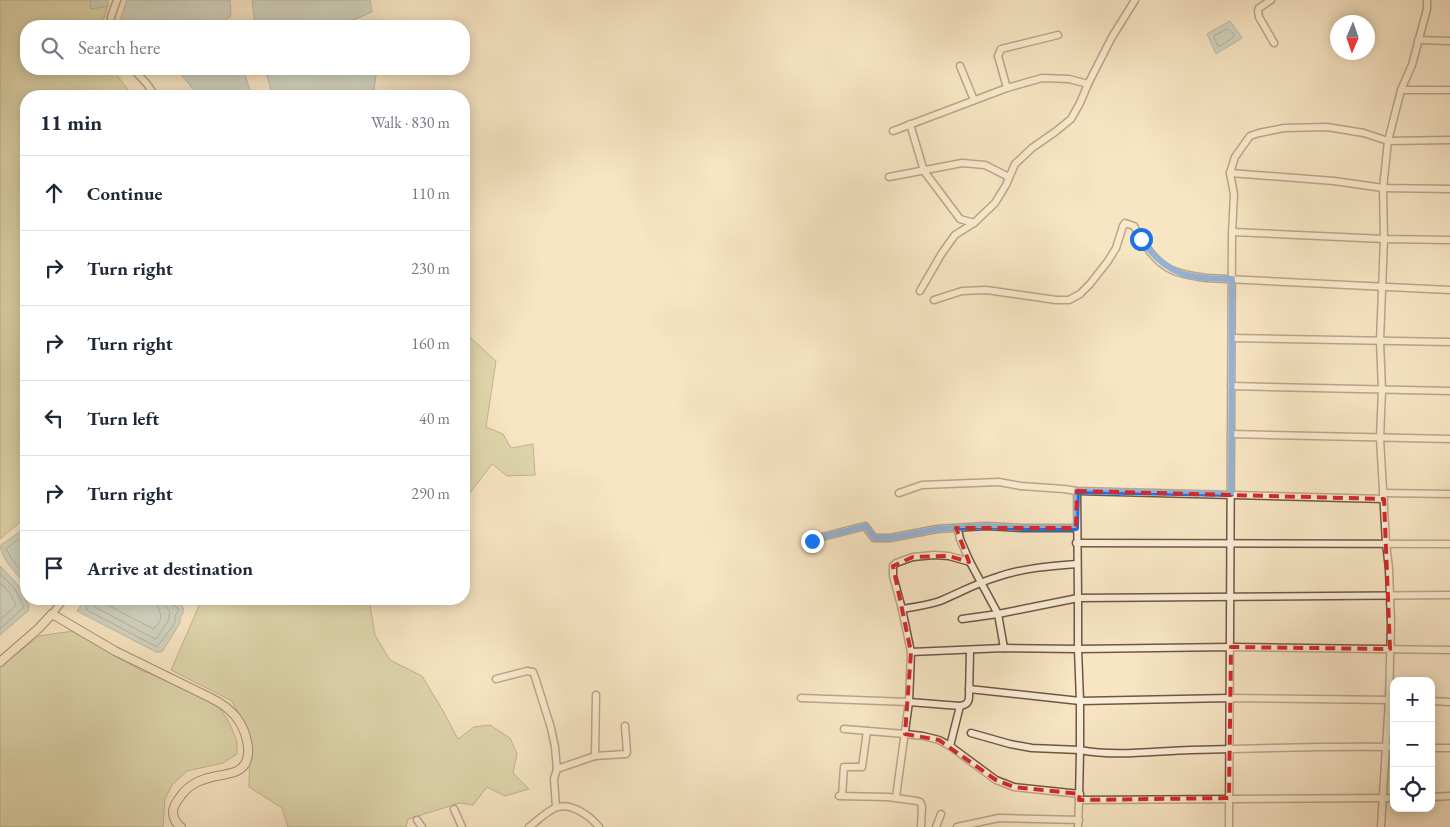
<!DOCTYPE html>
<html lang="en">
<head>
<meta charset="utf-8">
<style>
	body { margin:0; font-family:"EB Garamond",serif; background:#f6f6f7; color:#1f2937 }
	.controls { position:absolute; right:15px; bottom:15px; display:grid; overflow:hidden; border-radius:10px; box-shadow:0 2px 12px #0003 }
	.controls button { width:45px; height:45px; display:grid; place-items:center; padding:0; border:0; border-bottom:1px solid #e0e1e3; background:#fff; color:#1f2937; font:25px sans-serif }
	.compass { position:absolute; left:1330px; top:15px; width:45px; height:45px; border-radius:50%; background:#fff; box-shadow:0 2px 12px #0003; rotate:182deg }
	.stop { position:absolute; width:15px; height:15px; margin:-11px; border:4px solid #1a73e8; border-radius:50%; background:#fff }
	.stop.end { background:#1a73e8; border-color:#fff; box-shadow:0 1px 5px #0008 }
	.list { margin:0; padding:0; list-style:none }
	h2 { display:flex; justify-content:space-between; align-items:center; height:65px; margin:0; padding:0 20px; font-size:21px }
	h2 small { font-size:16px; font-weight:400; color:#747a83 }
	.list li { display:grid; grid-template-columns:32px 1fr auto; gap:15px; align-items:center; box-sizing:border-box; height:75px; padding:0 20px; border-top:1px solid #e0e1e3 }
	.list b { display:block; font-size:19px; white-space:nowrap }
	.list em { font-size:16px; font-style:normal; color:#747a83 }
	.icon { flex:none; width:28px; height:28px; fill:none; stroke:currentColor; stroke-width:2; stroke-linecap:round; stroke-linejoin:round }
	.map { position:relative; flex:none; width:1450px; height:827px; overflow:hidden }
	.search { position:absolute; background:#fff; box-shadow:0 2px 12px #0003; left:20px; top:20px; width:450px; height:55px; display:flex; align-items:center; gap:12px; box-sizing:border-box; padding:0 18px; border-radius:20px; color:#747a83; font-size:19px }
	.panel { position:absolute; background:#fff; box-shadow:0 2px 12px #0003; left:20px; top:90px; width:450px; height:515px; border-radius:20px }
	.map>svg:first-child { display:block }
</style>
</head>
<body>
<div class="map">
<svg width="1450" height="827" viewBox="0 0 1450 827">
	<rect width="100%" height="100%" fill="#f7e5c3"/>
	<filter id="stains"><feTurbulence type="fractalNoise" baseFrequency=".004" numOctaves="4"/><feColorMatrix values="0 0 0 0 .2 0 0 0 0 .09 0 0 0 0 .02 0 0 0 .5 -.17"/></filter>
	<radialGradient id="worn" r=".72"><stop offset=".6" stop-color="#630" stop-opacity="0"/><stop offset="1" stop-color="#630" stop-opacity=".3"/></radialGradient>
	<!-- green -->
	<g fill="#c2c390" stroke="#847454">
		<path d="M0,0H90L91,9L108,6L101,26H26V69H112L133,96H26V517L0,539Z"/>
		<path d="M464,332L496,361L486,427L503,434L511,448L533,444L535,475L507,476L492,464L469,494L464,498Z"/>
		<path d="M202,599H369L375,635L390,660L422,676L442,709L458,739L474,727L490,725L510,738L517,754L513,773L529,789L505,796L487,787L473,805L460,803L408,819L406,827H288L282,808L249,787L250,735L232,701L171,670Z"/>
		<path d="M73,631L140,670L180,685L219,707L229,722L237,741V754L223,763L187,771L172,785L165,799L163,827H0V667L39,636Z"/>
	</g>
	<!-- water -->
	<g fill="#9fbdbb" stroke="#7c807a">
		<path d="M90,0H108V6L91,9Z"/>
		<path d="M127,0H230L231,16L217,26H121V17Z"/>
		<path d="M252,0H370L372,12L339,26H255Z"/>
		<path d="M1230,21L1242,38L1216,54L1207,34Z"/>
		<path d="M181,69H243L252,96H199L178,71Z"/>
		<path d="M278,69H377L373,96H273L266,73Z"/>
		<path d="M26,527V585C17,574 3,561 0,546Z"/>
		<path d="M0,566L19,586L29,606L28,611L0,635Z"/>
		<path d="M85,599H171L182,605L184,611L180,618V623L162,652H156L77,611Z"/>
	</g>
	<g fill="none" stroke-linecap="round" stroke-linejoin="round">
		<!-- shore -->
		<g stroke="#73716a" stroke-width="1">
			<path d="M1228,29L1234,34V37L1220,46H1218L1214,38V36Z"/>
			<path d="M26,533L6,549L11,558L26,577"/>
			<path d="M0,574L15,589L24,607L0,629"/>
			<path d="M0,583L10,593L16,605L0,620"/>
			<path d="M89,599L86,607L87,610L157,647L175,623V616L178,611V608L171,604L170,599"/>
			<path d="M95,599L94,605L95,607L155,639L157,638L168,621L170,612L165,605L164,599"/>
			<path d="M103,599L104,603L153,629C168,616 157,613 156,599"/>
		</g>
		<!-- minor casing -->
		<g stroke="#735543" stroke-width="9">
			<g id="minor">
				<path d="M1271,0L1259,8L1258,11L1259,17L1274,43"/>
				<path d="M110,26L111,17L117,0"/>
				<path d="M1418,40L1450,41"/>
				<path d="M960,66L974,100"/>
				<path d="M133,69L147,84L155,96"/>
				<path d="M1007,88L998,56L1001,49L1058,35"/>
				<path d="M1401,90H1450"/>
				<path d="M910,124L924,171L960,219L974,223"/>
				<path d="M893,131L1007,88L1042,78L1069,79L1088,84"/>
				<path d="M1230,173L1334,181L1383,188L1450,189"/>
				<path d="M889,177L962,163L985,165L1009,177"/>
				<path d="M1233,232L1384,239L1450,240"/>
				<path d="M920,291L942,253L955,235L974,223L995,203L1006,185L1015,164L1032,148L1055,132L1071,119L1080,103L1088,84L1112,37L1135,0"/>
				<path d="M934,300L962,291L986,290L1056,300H1069L1080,294L1090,284L1108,261L1116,248L1123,226L1125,223L1134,226C1142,242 1154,262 1172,270C1182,275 1194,276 1206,278L1450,290"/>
				<path d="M1232,338L1450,342"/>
				<path d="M1231,386L1450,391"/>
				<path d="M1231,434L1450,439"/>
				<path d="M899,493L922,485L999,482L1021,486L1064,489L1077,491L1384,499"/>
				<path d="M1383,493L1450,494"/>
				<path d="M956,528L959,534L960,539L970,562L998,614L1004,648"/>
				<path d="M812,541L822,537L865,526L874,538H890L937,529L986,526L1023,528H1076"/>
				<path d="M1076,543L1450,544"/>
				<path d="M902,609C915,607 928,605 940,601C959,593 977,583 997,577C1023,568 1050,566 1077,564"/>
				<path d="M52,614L64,599"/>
				<path d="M962,619L998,614L1078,598L1077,491"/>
				<path d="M911,652L1004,648L1078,649V598L1450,595"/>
				<path d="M496,679L527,671L533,672L535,677L551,728L555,747L557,769L554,779L556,807"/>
				<path d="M969,689L1080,701L1078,649L1231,647L1450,650"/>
				<path d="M801,698L909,702L960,706C965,705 968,704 969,698L970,650"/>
				<path d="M1431,701L1450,702"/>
				<path d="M844,729L905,734L923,736L939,740L950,746L996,780L1014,787L1080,794"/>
				<path d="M971,733L1010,744L1032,748L1080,750V701L1230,698L1393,700"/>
				<path d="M950,746L960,706"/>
				<path d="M1431,748H1450"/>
				<path d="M595,756L596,695"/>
				<path d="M557,769L595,756L626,754L627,752L625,726"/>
				<path d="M839,796L888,797L917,801L920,802L922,806L921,827"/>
				<path d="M842,796L844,767H862L867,731"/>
				<path d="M896,797L909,702L911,652L902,609L893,576V566L896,563L913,557L934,555L949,556L970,562"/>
				<path d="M1431,797L1450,796"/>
				<path d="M1079,800L1080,750C1116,757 1155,751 1191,750C1258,748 1326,746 1394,747"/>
				<path d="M454,809L462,827"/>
				<path d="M417,820L422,827"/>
				<path d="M529,827C537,821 546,812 555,808C570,801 590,816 599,827"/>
				<path d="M936,827L941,814"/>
				<path d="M957,827L999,818L1079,820"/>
				<path d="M1078,827L1079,800L1394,798"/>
				<path d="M1229,827L1232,234L1234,194L1230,173L1235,157L1250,136L1259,133L1284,128L1327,127L1364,133L1388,141L1450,140"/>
				<path d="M1381,827L1389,700L1391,623L1389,569L1386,543L1380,438L1382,390L1380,341L1384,239L1383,188L1388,141L1401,90L1412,65L1427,9V0"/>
			</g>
		</g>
		<!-- major casing -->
		<g stroke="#472518" stroke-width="10">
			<path id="major" d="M0,662L39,628L52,614L115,651L211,698C221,703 229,708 236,717C246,730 257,761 237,771C233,773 227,774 222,775C205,778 190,782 180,797C176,802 174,805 173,811C173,818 175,823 181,827"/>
		</g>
		<!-- minor -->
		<use href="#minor" stroke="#faeed8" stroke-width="6"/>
		<!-- major -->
		<use href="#major" stroke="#f7e5c3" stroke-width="8"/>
	</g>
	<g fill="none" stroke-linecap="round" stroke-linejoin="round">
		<!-- route -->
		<path stroke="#1a73e8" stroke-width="6" d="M812,541L822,537L866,526L874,538H890L937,529L986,526L1023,528H1076L1077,491L1231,494L1232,279C1189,278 1167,277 1141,239"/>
	</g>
	<!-- marked area -->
	<path d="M0 0H1450V827H0ZM1077,491L1384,499L1390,649L1231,647L1229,798L1079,800L1080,794L1014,787L996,780L939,740L905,734L911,652L893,566L913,557L949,556L969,562L956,528H1076Z" fill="#f7e5c3" fill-opacity=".55" fill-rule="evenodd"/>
	<path fill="none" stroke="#d62828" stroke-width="4" stroke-dasharray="10 6" stroke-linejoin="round" d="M1077,491L1384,499L1390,649L1231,647L1229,798L1079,800L1080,794L1014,787L996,780L939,740L905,734L911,652L893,566L913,557L949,556L969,562L956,528H1076Z"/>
	<rect width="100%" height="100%" filter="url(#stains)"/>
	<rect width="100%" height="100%" fill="url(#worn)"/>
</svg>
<div class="controls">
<button>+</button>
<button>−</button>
<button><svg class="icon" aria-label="locate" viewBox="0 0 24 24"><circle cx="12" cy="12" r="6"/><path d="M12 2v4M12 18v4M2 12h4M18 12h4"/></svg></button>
</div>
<svg class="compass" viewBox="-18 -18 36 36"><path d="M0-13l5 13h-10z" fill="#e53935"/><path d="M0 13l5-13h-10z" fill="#747a83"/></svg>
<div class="stop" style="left:1141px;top:239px"></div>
<div class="stop end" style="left:812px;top:541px"></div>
<div class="search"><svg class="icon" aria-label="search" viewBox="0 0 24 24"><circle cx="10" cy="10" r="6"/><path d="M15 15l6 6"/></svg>Search here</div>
<section class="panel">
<h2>11 min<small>Walk · 830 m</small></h2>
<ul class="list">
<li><svg class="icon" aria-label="ahead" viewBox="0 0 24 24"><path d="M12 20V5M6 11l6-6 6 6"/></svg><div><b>Continue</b></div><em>110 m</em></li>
<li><svg class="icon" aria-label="right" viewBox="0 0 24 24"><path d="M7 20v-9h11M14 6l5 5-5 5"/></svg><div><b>Turn right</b></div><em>230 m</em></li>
<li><svg class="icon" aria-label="right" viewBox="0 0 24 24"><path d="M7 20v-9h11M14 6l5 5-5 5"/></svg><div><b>Turn right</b></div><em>160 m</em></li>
<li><svg class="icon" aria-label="left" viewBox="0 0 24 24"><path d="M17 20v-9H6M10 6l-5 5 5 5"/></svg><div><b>Turn left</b></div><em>40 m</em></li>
<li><svg class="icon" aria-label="right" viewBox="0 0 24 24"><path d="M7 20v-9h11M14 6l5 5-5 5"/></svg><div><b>Turn right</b></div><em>290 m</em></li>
<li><svg class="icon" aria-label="arrive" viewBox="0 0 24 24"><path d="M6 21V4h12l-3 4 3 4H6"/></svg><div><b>Arrive at destination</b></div></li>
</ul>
</section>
</div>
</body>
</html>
